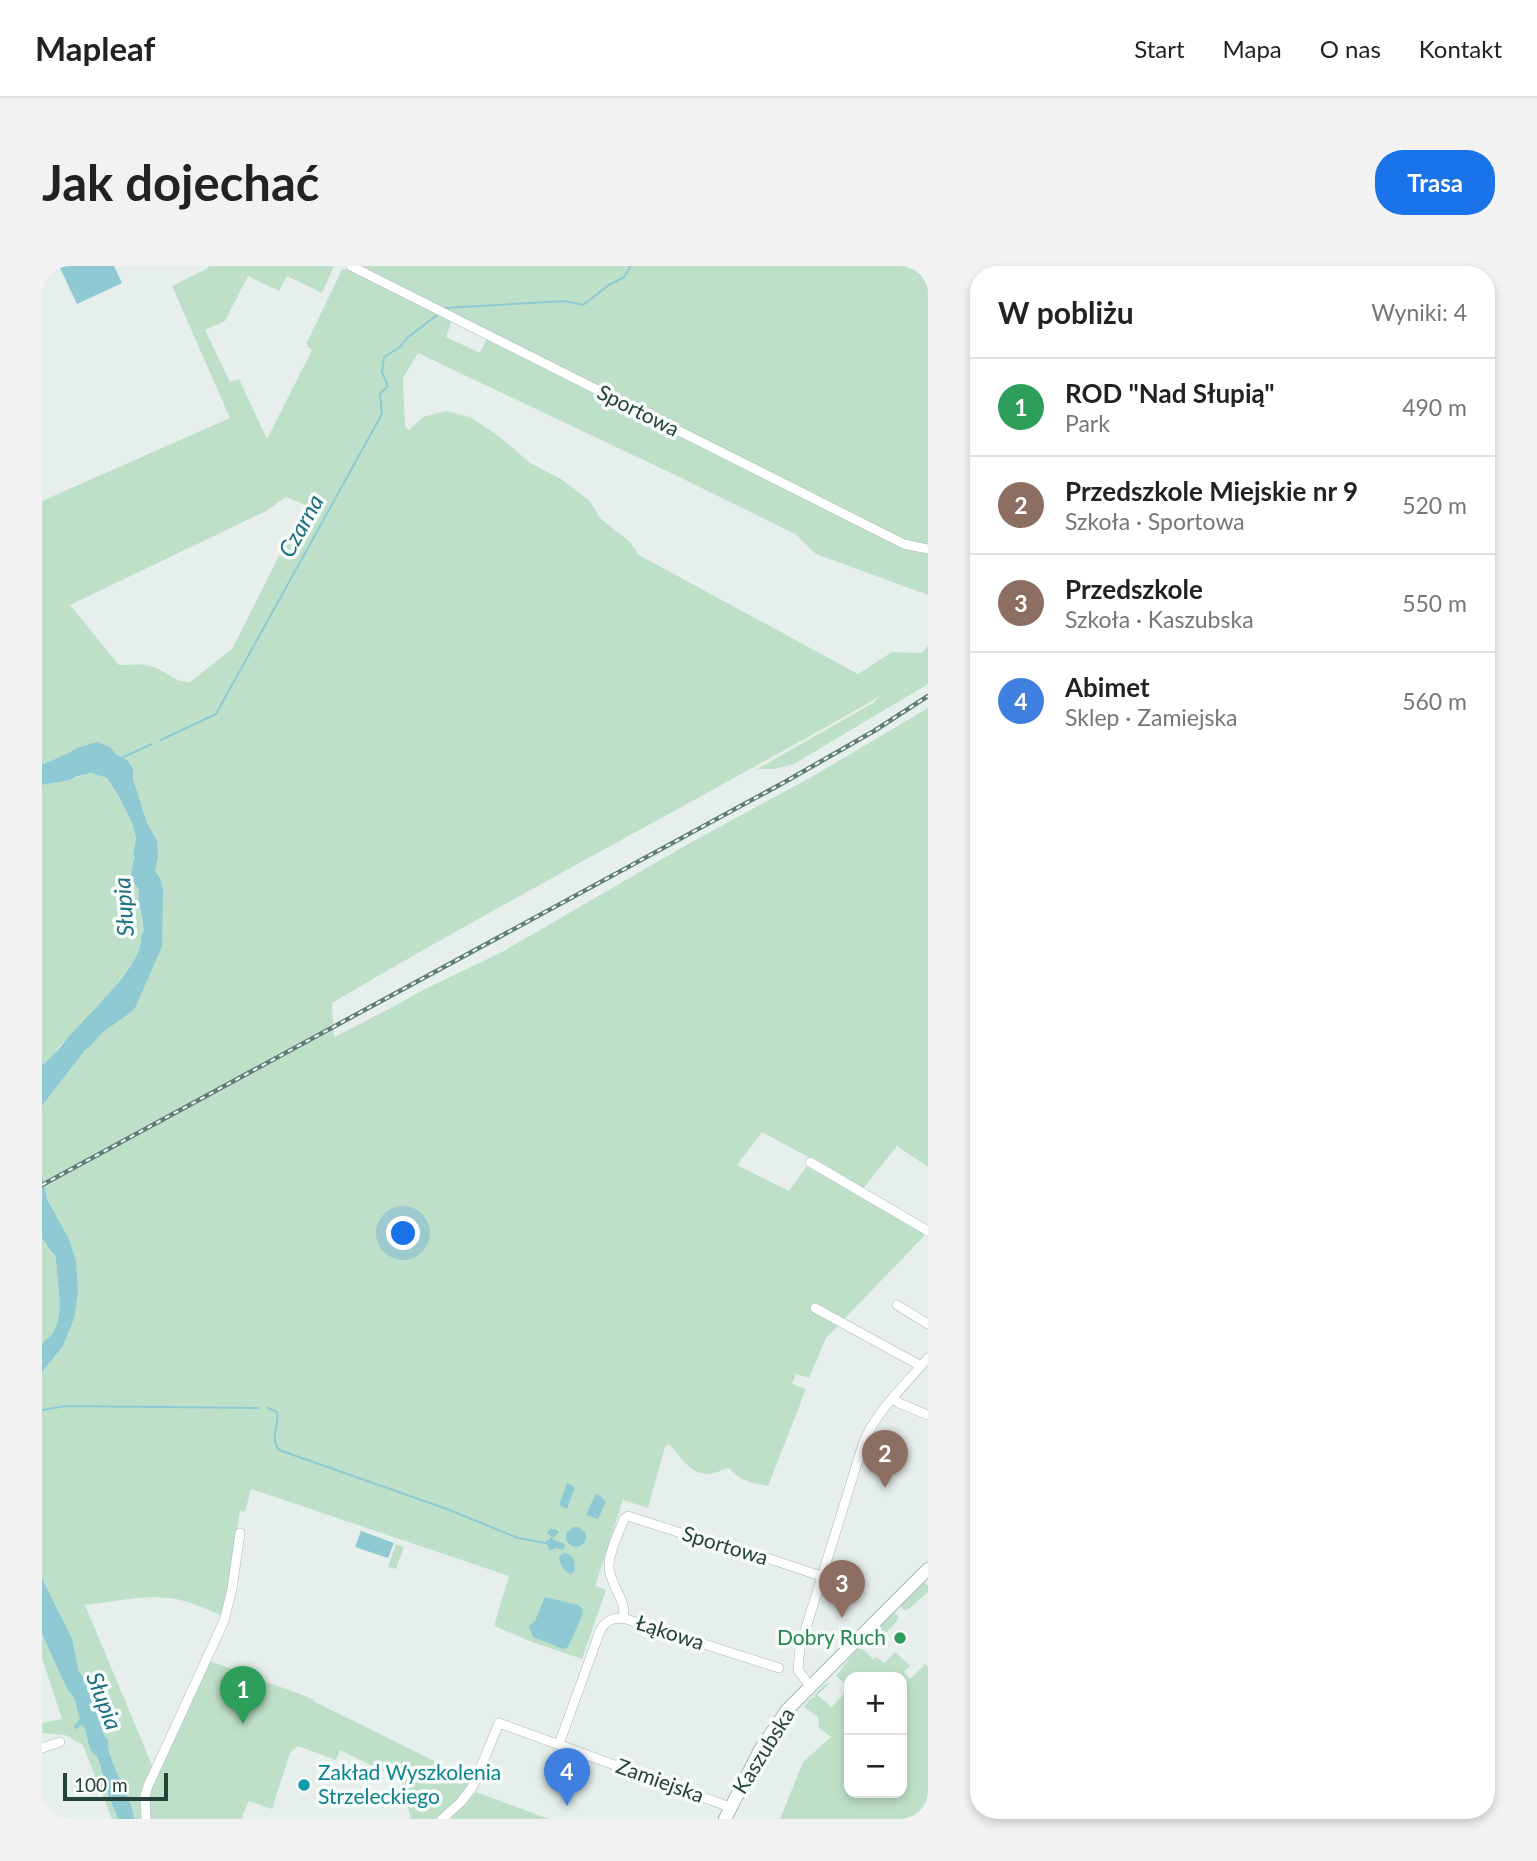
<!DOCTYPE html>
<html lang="pl">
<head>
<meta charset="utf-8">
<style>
	body { margin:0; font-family:Lato,sans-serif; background:#f2f2f2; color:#222 }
	.controls { position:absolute; right:21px; bottom:21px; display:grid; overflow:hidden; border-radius:14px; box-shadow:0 4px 10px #0003 }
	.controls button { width:63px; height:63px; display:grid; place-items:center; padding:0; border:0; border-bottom:2px solid #e0e0e0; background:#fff; color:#222; font:35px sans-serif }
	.scale { position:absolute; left:21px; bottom:18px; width:105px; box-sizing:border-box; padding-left:7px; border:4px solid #24423a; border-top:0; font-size:19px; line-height:24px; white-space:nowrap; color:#24423a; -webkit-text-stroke:5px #f7fbf9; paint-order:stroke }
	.you { position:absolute; left:362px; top:968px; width:24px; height:24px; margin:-18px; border:5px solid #fff; border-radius:50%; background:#1a73e8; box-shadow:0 0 0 10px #1a73e833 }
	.badge { display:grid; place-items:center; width:46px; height:46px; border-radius:50%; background:#1a73e8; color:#fff; font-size:23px; font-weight:700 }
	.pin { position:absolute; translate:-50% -58px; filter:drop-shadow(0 2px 4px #0008) }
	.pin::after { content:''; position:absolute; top:37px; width:24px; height:21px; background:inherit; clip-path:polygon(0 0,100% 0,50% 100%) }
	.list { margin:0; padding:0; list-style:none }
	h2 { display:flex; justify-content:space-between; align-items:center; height:91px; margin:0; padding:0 28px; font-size:30px }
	h2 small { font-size:23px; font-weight:400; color:#767676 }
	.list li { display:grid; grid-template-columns:46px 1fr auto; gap:21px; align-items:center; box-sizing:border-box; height:98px; padding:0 28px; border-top:2px solid #e0e0e0 }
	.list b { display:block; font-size:26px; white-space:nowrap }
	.list p { margin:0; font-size:23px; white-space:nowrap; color:#767676 }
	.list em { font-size:23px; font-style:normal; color:#767676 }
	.map { position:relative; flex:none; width:886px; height:1553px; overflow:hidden; border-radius:28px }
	header { display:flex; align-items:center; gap:42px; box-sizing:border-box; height:98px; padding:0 35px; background:#fff; border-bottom:2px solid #e0e0e0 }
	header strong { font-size:33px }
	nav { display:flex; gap:38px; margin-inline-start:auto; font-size:24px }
	.intro { display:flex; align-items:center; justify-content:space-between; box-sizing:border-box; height:168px; padding:0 42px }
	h1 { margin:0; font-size:49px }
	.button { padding:18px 32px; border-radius:28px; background:#1a73e8; color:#fff; font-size:24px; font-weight:700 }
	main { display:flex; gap:42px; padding:0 42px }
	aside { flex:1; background:#fff; border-radius:28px; box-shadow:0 4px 10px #0003 }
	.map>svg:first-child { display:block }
</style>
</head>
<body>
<header>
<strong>Mapleaf</strong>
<nav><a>Start</a><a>Mapa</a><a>O nas</a><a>Kontakt</a></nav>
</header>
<div class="intro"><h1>Jak dojechać</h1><a class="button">Trasa</a></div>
<main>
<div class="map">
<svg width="886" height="1553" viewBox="0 0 886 1553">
	<rect width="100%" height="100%" fill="#e6efeb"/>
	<!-- green -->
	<g fill="#bfe0c8" fill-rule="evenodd">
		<path d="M167,0H292L280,27L245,10L237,25L206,10L183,55L163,64L188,116L197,113L225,173L270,84L266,81L265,76L300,4L307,2L410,54L404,71L438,87L445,72L861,278L886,283V329L774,288L753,268L633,209L376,87L361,112L363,161L367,164L381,151L404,145L428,151L458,171L488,197L519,213L547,234L559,253L588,276L597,289L816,408L850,386L880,387L886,380V418L752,498L732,503H715L831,437L839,428L830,435C650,537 468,632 290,737L292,771L345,744L383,723L460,686L646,578L773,509L886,442V901L855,880L820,924L781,899L720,866L695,899L747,925L768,896L884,968L784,1072L767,1112L754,1108L750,1118L764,1123L726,1220C711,1217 697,1215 687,1202C679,1203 675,1208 666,1208C647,1208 639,1190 627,1178L623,1181L606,1242L581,1234L553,1320L564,1324L540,1393L493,1377L452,1360L467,1310L209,1223L203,1246L198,1245L181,1350C164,1343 146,1334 127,1332C100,1329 70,1336 43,1339L110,1499C101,1523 94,1526 101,1553H93L87,1534L72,1500L67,1486L66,1474L61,1467L59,1457L51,1441V1434L43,1413L37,1406L31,1379L17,1346L0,1312V1106L21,1080L32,1053L34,995L27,973L14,951L2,926L0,910V840L43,784L48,781L60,767L92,744L121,623L118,612L113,605L115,574L105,557L91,511V503C49,459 46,485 0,498V235L188,152L130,20L166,2ZM244,231L263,239L190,383L148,416C133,417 125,405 111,401C100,397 89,399 77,399L28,339L224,245Z"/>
		<path d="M318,0H886V280L868,276L837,262Z"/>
		<path d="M49,507L65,512L76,529L90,557L94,572L91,589L94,591L97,624L96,631L98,640V645L100,648L99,654L103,665L95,691L68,727L44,754L32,765L26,773L19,778L9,792L0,799V519C17,517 32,512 49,507Z"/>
		<path d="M0,972L8,984L14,990C14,1012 23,1045 12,1065C10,1070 3,1075 0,1078Z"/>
		<path d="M354,1278L362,1281L354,1303L346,1301Z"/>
		<path d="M880,1315L886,1320V1326L868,1342L865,1344L860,1343L858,1337Z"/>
		<path d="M851,1346L856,1350L855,1355L832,1380L826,1381L822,1379L821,1375Z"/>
		<path d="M0,1368L25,1423L32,1432L33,1438L37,1445L40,1459L43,1463L48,1484L55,1491L58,1498L64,1523L76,1553H70L41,1479L23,1469L0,1467V1457L20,1453L0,1392Z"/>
		<path d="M816,1382L822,1384L831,1393L834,1391L842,1397L853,1386L868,1400L862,1406L868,1413L883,1398L886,1401V1553H738L761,1496L789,1471L777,1462L776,1451L762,1441L768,1433L774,1430L772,1429L785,1417L787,1418L775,1429L790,1441L807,1422V1527H860V1411H807V1422L794,1410Z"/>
		<path d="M168,1395L271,1433V1435L431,1514L397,1553H369L359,1514L298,1484L294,1494L256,1480L248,1487L230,1543L207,1535L199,1553H108L105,1533L110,1520Z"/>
		<path d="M434,1526L507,1553H408Z"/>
	</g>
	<!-- water -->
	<g fill="#8ec9d4">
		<path d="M17,0H72L80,17L35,38Z"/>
		<path d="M55,476L68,481L74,488L86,495L91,503V512L105,557L115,574L116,590L113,605L118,612L121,623L120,681L92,744L60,767L48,781L43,784L0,840V799C13,790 22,775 33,764C50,745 104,695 99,669L102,665C100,656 100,643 96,637L97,624L89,612L91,597L93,591L91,589L94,572L90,557L76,529L65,512L49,507L33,511L28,514L0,519V498C14,494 25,487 38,481C44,479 49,478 55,476Z"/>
		<path d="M0,910L5,933L27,973L34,995L36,1025L32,1053L21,1080L0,1106V1078C3,1074 10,1070 12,1065C23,1044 14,1013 14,990L8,984L0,972Z"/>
		<path d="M525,1217L533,1221L525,1243L517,1239Z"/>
		<path d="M556,1228L564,1236L556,1253L544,1249L553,1229Z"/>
		<circle cx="534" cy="1271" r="10"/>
		<path d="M508,1263H513L517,1266L510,1273L523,1278L522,1284L514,1282L508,1285L504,1277V1275L508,1273L509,1270L505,1267Z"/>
		<path d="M319,1265L352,1277L346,1292L313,1281Z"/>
		<path d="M521,1287L527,1288L532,1293L533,1305L529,1308C521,1305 518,1299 517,1291Z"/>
		<path d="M0,1312L30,1373L37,1406L43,1413L49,1424L51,1441L59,1457L61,1467L66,1474L67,1486L72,1500L87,1534L93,1553H76L64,1523L58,1498L55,1491L48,1484L43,1463L40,1459L34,1463L32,1462L33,1458L38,1453L32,1432L25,1423L0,1368Z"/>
		<path d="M503,1331L536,1339L541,1343L540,1350L526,1381L521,1383L491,1371L487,1360L493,1355Z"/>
	</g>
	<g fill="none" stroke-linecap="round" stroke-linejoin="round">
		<!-- stream -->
		<g stroke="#8ec9d4" stroke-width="2">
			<path d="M403,42L523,35L541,39L567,19L582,11L589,0"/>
			<path d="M119,474L174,448L340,148L338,128L346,120L340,106L342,91L358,81L365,72L395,49"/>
			<path d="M79,492L110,478"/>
			<path d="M226,1142L235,1146C238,1159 227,1172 237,1184L405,1243L476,1272L504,1277"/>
			<path d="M0,1144L24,1140L216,1142"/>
		</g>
		<!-- street casing -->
		<g stroke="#a8b8b2" stroke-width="10">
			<g id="street">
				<path d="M309,0L862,278L886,283"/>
				<path d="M768,896L886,965"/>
				<path d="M855,1039L886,1058"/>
				<path d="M773,1042L879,1100"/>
				<path d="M851,1132L857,1137L886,1149"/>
				<path d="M581,1352C586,1335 567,1319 567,1300C567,1285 577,1267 582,1253L586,1250L704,1288L725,1292L779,1310"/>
				<path d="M768,1420L756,1404L758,1381L821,1178C834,1145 863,1119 886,1092"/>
				<path d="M517,1478L558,1365C563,1355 570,1352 581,1352L737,1402"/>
				<path d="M0,1482L18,1476"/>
				<path d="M104,1553L103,1530L106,1520L182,1355L190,1323L198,1267"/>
				<path d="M400,1553L419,1536L431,1520L457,1457L688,1541"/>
			</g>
		</g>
		<!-- secondary casing -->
		<g stroke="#a4bbb3" stroke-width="14">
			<path id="secondary" d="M683,1553L718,1484L745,1444L886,1303"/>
		</g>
		<!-- street -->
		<use href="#street" stroke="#fff" stroke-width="9"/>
		<!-- secondary -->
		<use href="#secondary" stroke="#fff" stroke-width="12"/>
		<!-- rail casing -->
		<g stroke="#5f7d75" stroke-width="4.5">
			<path id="rail" d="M0,919L741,517L832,465L886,430"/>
		</g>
		<!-- rail -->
		<use href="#rail" stroke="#f7fbf9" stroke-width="2" stroke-dasharray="5" stroke-linecap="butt"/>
	</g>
	<!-- markers -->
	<circle fill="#2e9e5b" stroke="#f7fbf9" stroke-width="2.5" cx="858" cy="1372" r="7"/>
	<circle fill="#0f9aa8" stroke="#f7fbf9" stroke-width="2.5" cx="262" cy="1519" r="7"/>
	<g text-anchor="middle" stroke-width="7" stroke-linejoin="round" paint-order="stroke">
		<!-- street labels -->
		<g font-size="21" fill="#24423a" stroke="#f7fbf9">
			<text transform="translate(596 145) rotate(27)" y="7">Sportowa</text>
			<text transform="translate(683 1280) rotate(17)" y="7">Sportowa</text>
			<text transform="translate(628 1367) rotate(18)" y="7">Łąkowa</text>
			<text transform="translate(722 1485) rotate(-58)" y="7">Kaszubska</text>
			<text transform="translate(618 1515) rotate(20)" y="7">Zamiejska</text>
		</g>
		<!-- leisure labels -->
		<g font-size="21" fill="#27864d" stroke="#f7fbf9" text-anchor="end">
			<text x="844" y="1379">Dobry Ruch</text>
		</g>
		<!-- culture labels -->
		<g font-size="21" fill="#0d838f" stroke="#f7fbf9" text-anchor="start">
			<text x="276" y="1514">Zakład Wyszkolenia<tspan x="276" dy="24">Strzeleckiego</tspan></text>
		</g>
		<!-- water labels -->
		<g font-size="23" font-style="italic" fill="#1c6f80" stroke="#f7fbf9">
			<text transform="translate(259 260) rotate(-61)" y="8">Czarna</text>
			<text transform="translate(82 641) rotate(-94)" y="8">Słupia</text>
			<text transform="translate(62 1435) rotate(69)" y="8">Słupia</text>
		</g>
	</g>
</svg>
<div class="controls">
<button>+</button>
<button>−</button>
</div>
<div class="scale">100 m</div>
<div class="you"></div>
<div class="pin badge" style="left:201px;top:1458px;background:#2e9e5b">1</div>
<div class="pin badge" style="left:843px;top:1222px;background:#8d6e63">2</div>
<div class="pin badge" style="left:800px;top:1352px;background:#8d6e63">3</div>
<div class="pin badge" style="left:525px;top:1540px;background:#3f7fe0">4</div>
</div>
<aside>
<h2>W pobliżu<small>Wyniki: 4</small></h2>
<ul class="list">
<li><span class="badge" style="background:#2e9e5b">1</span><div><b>ROD &quot;Nad Słupią&quot;</b><p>Park</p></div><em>490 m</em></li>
<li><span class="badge" style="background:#8d6e63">2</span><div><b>Przedszkole Miejskie nr 9</b><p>Szkoła · Sportowa</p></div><em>520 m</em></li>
<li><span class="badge" style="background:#8d6e63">3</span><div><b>Przedszkole</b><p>Szkoła · Kaszubska</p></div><em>550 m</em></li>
<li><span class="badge" style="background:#3f7fe0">4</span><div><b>Abimet</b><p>Sklep · Zamiejska</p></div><em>560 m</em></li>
</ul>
</aside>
</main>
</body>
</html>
